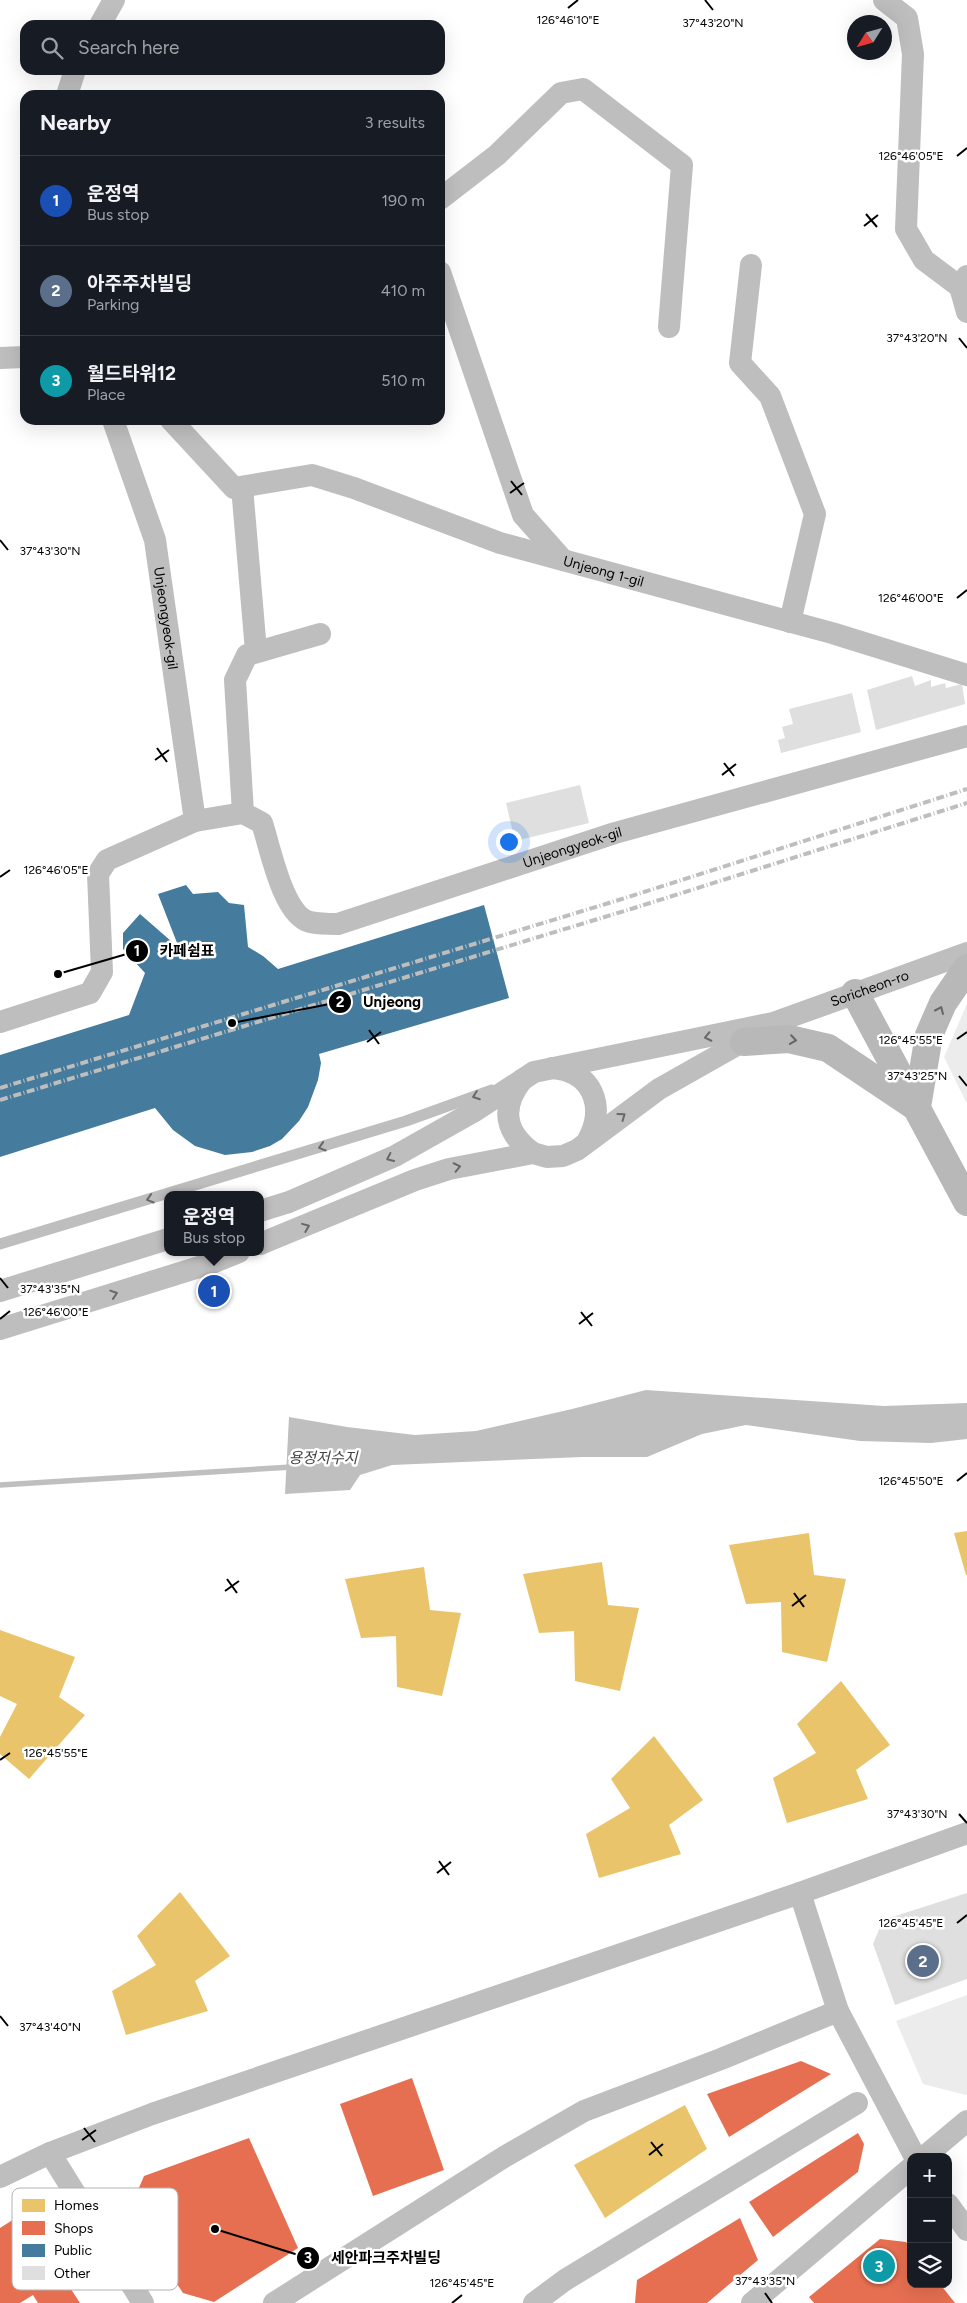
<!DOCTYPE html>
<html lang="en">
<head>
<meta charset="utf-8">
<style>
	body { margin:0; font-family:Figtree,"Noto Sans KR",sans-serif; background:#242831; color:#f1f3f6 }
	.controls { position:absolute; right:15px; bottom:15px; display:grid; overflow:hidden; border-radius:10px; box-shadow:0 5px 20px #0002 }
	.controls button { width:45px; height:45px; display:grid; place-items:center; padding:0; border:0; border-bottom:1px solid #363941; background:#171b24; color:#f1f3f6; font:25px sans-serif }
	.compass { position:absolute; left:847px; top:15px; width:45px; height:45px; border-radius:50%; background:#171b24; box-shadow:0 5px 20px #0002; rotate:233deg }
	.you { position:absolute; left:508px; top:841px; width:18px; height:18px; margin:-12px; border:4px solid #fff; border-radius:50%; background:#1a73e8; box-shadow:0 0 0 8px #1a73e833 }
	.badge { display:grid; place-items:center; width:32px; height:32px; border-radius:50%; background:#d93025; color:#fff; font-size:16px; font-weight:700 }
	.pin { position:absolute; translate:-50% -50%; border:2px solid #fff; box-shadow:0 1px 5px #0006 }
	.popup { position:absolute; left:164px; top:1191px; width:100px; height:65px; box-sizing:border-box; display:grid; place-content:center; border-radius:10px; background:#171b24; filter:drop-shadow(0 1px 4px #0005); font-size:16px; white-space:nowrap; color:#9ea1a6 }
	.popup b { font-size:19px; color:#f1f3f6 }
	.popup::after { content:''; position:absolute; left:50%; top:100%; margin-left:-10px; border:10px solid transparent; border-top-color:#171b24 }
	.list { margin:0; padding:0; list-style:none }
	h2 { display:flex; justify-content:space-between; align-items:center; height:65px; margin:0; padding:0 20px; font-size:21px }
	h2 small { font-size:16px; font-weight:400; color:#9ea1a6 }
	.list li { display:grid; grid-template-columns:32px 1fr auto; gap:15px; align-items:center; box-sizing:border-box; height:90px; padding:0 20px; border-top:1px solid #363941 }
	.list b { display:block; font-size:19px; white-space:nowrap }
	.list p { margin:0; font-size:16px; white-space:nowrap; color:#9ea1a6 }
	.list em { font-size:16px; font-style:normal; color:#9ea1a6 }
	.icon { flex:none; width:28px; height:28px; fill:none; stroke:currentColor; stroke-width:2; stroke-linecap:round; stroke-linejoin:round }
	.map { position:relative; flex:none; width:967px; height:2303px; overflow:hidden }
	.search { position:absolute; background:#171b24; box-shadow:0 5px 20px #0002; left:20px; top:20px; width:425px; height:55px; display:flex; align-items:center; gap:12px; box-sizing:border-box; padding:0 18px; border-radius:15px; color:#9ea1a6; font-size:19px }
	.panel { position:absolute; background:#171b24; box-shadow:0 5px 20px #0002; left:20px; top:90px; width:425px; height:335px; border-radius:15px }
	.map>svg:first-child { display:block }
</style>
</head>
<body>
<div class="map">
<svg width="967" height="2303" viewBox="0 0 967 2303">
	<rect width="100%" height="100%" fill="#fff"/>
	<!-- green -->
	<g fill="#ececec">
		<path d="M967,1004V1104L944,1057Z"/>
		<path d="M967,1995V2094L966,2095L923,2084L896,2021Z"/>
	</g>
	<!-- water -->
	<path fill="#bfbfbf" d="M646,1390L884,1406L967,1403V1439L931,1443L860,1441L746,1425L702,1434L647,1457H582L392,1465L360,1475L350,1490L285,1494L289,1417L347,1427L415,1435L476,1431L572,1409Z"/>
	<!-- homes -->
	<g fill="#e9c46a">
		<path d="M967,1531V1575H966L954,1533Z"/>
		<path d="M809,1533L814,1575L846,1579L827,1662L782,1652L781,1602L746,1604L729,1545Z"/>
		<path d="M602,1562L608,1605L639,1608L620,1691L575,1681L574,1631L539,1633L523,1574Z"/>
		<path d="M424,1567L430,1610L461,1613L442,1696L397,1687L396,1636L361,1638L345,1579Z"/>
		<path d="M0,1630L75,1657L59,1697L85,1715L29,1779L0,1754V1737L17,1704L0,1696Z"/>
		<path d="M841,1681L890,1745L856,1770L868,1799L787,1823L773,1778L816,1753L797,1724Z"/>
		<path d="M654,1736L703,1800L669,1825L681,1854L599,1878L586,1834L630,1808L611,1779Z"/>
		<path d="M180,1892L230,1956L195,1981L208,2011L126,2035L112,1991L156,1965L137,1936Z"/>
		<path d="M685,2105L707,2149L605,2218L574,2165Z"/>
	</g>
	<!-- shops -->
	<g fill="#e76f51">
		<path d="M801,2061L831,2074L729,2137L707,2094Z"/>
		<path d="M412,2078L444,2170L373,2196L340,2104Z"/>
		<path d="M858,2133L864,2144L858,2172L773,2237L749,2202Z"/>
		<path d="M249,2138L298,2248L214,2302L183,2293L129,2211L144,2176Z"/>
		<path d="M22,2214L80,2303H38L33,2295L20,2303H0V2228Z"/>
		<path d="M740,2218L758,2260L707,2303H635L637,2280Z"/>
		<path d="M880,2239L906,2242L911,2248V2284H940L955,2303H814L809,2297Z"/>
	</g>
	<!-- public -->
	<path fill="#457b9d" d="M186,885L193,894L218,892L229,903L244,905L248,947L263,956L278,969L484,905L509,998L319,1054L321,1063L318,1080L308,1107L299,1121L282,1139L270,1146L252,1152L225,1155L195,1146L173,1130L155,1108L0,1157V1055L129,1015L145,973L123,949V933L140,914L179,948L158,894Z"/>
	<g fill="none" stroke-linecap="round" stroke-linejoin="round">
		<!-- stream -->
		<path stroke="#bfbfbf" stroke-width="5.5" d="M0,1485L292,1467"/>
	</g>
	<!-- building -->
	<g fill="#dfdfdf">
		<path d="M912,676L915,686L931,680V687L945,683L946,688L962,684L965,704L876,730L867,690Z"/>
		<path d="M852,693L861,732L781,753L778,740L785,738L782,727L793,724L789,709Z"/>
		<path d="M580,785L589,823L515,841L506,803Z"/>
		<path d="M967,1893V1979L895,2005L873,1944L883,1920Z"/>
	</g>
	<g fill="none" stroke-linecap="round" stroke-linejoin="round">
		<!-- lane -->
		<path stroke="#bebebe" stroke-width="11" d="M0,1244L406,1121L492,1090"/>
		<!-- street -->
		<g stroke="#bebebe" stroke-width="22">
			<path d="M884,0L907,18L913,54L906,229L924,260L960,287L967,276"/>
			<path d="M100,25L114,0"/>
			<path d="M67,95L75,70"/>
			<path d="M440,199L497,155L561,93L583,89L682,165L669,327"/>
			<path d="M751,265L740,363L770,396L815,514L790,622"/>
			<path d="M440,272L523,515L563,560"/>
			<path d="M960,287L967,312"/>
			<path d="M0,358L25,357"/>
			<path id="s1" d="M113,420L155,540L195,821"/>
			<path id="s2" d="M171,420L234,488L312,475L354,488L500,543L832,633L967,675"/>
			<path d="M242,487L256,651"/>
			<path d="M243,813L235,680L247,655L320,634"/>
			<path id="s3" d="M0,1022L90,993L102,972L98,874L107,860L195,821L243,813L262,823C270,847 283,916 310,922C319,924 329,924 338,924L615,833L967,736"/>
			<path d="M552,1068C593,1071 606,1107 588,1140"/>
			<path d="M522,1080C500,1108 505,1133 533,1153"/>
			<path id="s4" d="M260,1211L289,1202L395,1156L473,1112L534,1072L773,1023L967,953"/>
			<path d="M260,1244L415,1180L449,1169L533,1153L547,1157L563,1156L577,1150L659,1089L758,1033"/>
			<path d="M0,1291L168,1239"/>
			<path d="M0,1329L212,1263L239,1252"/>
			<path d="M800,1893L838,2011L915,2157"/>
			<path d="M50,2153L143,2303"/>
			<path d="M924,2157L967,2121"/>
			<path d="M0,2177L50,2153L152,2114L800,1893L967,1833"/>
			<path d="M948,2204L967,2230"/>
			<path d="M274,2303L504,2157L584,2111L721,2059L838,2011"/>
			<path d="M534,2303L565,2280L857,2103"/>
			<path d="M752,2303L911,2168"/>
		</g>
		<!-- secondary -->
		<g stroke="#b8b8b8" stroke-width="28">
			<path d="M855,993L967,1202"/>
			<path d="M744,1042L789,1039L828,1048L913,1105"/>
			<path d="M917,1107L929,1035L943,1003L967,968"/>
		</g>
		<!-- rail -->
		<g stroke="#bebebe" stroke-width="4" stroke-dasharray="8 2.5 1 2.5" stroke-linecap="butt">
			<path d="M0,1088L622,899L967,789"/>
			<path d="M0,1100L631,909L967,803"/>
		</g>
	</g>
	<!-- one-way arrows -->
	<defs><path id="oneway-chevron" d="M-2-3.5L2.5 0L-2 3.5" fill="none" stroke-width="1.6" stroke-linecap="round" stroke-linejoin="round" transform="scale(1.25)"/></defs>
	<g stroke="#656565">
		<use href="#oneway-chevron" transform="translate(940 1010) rotate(-66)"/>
		<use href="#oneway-chevron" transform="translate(793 1040) rotate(8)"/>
	</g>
	<g stroke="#686868">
		<use href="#oneway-chevron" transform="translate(708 1037) rotate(168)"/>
		<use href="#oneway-chevron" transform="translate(476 1096) rotate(160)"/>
		<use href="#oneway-chevron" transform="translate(622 1116) rotate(-36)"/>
		<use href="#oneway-chevron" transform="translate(322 1147) rotate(163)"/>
		<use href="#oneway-chevron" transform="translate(390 1158) rotate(155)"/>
		<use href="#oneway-chevron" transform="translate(457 1167) rotate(-12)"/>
		<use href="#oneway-chevron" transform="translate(150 1199) rotate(163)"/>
		<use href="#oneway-chevron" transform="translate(306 1227) rotate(-22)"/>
		<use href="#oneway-chevron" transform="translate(114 1294) rotate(-18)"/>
	</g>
	<!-- ticks -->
	<path fill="none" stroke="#000" stroke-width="2" d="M705,0L713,10M568,8L578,0M957,156L967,148M866,214L877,227M864,226L878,215M959,338L967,348M511,481L522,495M510,493L524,483M0,540L8,550M957,598L967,590M157,748L167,762M155,760L169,750M724,763L734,776M722,775L736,764M0,877L10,870M369,1030L379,1044M957,1039L967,1032M367,1042L381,1032M959,1076L967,1086M0,1278L8,1288M581,1312L592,1326M0,1319L10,1311M579,1324L593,1313M957,1481L967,1473M227,1579L237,1593M225,1591L239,1581M794,1593L804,1607M792,1606L806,1595M0,1760L10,1753M959,1814L967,1823M439,1861L449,1875M437,1873L451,1862M957,1923L967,1915M0,2016L8,2026M84,2128L95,2142M82,2140L96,2130M651,2142L662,2156M649,2155L663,2144M765,2293L772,2303M452,2303L462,2295"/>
	<g text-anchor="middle" stroke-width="5" stroke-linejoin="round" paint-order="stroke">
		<!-- street labels -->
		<g font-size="14" fill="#000" stroke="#fff">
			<text dy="5" stroke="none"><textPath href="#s2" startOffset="479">Unjeong 1-gil</textPath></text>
			<text dy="5" stroke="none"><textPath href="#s1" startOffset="206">Unjeongyeok-gil</textPath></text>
			<text dy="5" stroke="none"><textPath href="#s3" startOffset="788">Unjeongyeok-gil</textPath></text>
			<text dy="5" stroke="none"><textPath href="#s4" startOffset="655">Soricheon-ro</textPath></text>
		</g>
		<!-- water labels -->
		<g font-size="15" font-style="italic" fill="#444" stroke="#fff">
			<text x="323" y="1463">용정저수지</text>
		</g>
	</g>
	<!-- legend -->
	<rect x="12" y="2188" width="166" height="102" rx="8" fill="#fff" stroke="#b2b2b2" stroke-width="1"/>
	<rect x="22" y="2199" width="23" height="13" fill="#e9c46a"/>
	<rect x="22" y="2221" width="23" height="14" fill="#e76f51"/>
	<rect x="22" y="2244" width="23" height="13" fill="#457b9d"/>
	<rect x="22" y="2266" width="23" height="14" fill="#dfdfdf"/>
	<g font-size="14" fill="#000">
		<text x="54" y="2210">Homes</text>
		<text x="54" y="2233">Shops</text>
		<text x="54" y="2255">Public</text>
		<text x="54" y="2278">Other</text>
	</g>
	<g font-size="12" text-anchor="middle" fill="#000" stroke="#fff" stroke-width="5" stroke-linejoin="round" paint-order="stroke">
		<text x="568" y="24">126°46'10"E</text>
		<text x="713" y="27">37°43'20"N</text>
		<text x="911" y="160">126°46'05"E</text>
		<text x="917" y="342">37°43'20"N</text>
		<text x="50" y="555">37°43'30"N</text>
		<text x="911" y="602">126°46'00"E</text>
		<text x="56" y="874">126°46'05"E</text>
		<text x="911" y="1044">126°45'55"E</text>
		<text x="917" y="1080">37°43'25"N</text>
		<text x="50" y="1293">37°43'35"N</text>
		<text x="56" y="1316">126°46'00"E</text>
		<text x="911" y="1485">126°45'50"E</text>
		<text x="56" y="1757">126°45'55"E</text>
		<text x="917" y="1818">37°43'30"N</text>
		<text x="911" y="1927">126°45'45"E</text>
		<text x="50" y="2031">37°43'40"N</text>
		<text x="765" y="2285">37°43'35"N</text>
		<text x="462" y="2287">126°45'45"E</text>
	</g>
	<!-- callouts -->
	<path fill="none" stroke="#000" stroke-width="2" d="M58 974L137 951M232 1023L340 1002M215 2229L308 2258"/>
	<g fill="#000" stroke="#fff" stroke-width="2">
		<circle cx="58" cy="974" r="5"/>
		<circle cx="232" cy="1023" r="5"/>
		<circle cx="215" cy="2229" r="5"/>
		<circle cx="137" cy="951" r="12"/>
		<circle cx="340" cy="1002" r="12"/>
		<circle cx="308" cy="2258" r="12"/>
	</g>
	<g font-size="15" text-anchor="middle" font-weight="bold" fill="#fff">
		<text x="137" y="956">1</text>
		<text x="340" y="1007">2</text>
		<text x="308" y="2263">3</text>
	</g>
	<g font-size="15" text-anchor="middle" font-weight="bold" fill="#000" stroke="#fff" stroke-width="5" stroke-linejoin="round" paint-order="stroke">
		<text x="187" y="956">카페쉼표</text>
		<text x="392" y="1007">Unjeong</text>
		<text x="386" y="2263">세안파크주차빌딩</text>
	</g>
</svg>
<div class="controls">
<button>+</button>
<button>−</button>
<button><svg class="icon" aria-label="layers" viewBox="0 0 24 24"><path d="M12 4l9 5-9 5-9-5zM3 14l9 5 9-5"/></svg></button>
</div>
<svg class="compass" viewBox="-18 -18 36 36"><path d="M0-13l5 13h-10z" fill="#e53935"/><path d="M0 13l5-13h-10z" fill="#9ea1a6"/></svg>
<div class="you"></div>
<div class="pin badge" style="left:214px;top:1291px;background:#1a4fb4">1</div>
<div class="popup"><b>운정역</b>Bus stop</div>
<div class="pin badge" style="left:923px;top:1961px;background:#5c6f8a">2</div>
<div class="pin badge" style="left:879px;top:2266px;background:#0f9aa8">3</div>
<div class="search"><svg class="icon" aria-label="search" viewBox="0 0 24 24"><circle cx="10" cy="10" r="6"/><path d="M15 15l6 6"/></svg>Search here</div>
<section class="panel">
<h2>Nearby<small>3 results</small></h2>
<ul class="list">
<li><span class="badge" style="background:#1a4fb4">1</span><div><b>운정역</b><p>Bus stop</p></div><em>190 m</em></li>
<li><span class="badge" style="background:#5c6f8a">2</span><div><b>아주주차빌딩</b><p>Parking</p></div><em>410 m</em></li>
<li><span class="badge" style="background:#0f9aa8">3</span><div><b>월드타워12</b><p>Place</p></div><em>510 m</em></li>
</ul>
</section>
</div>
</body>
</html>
